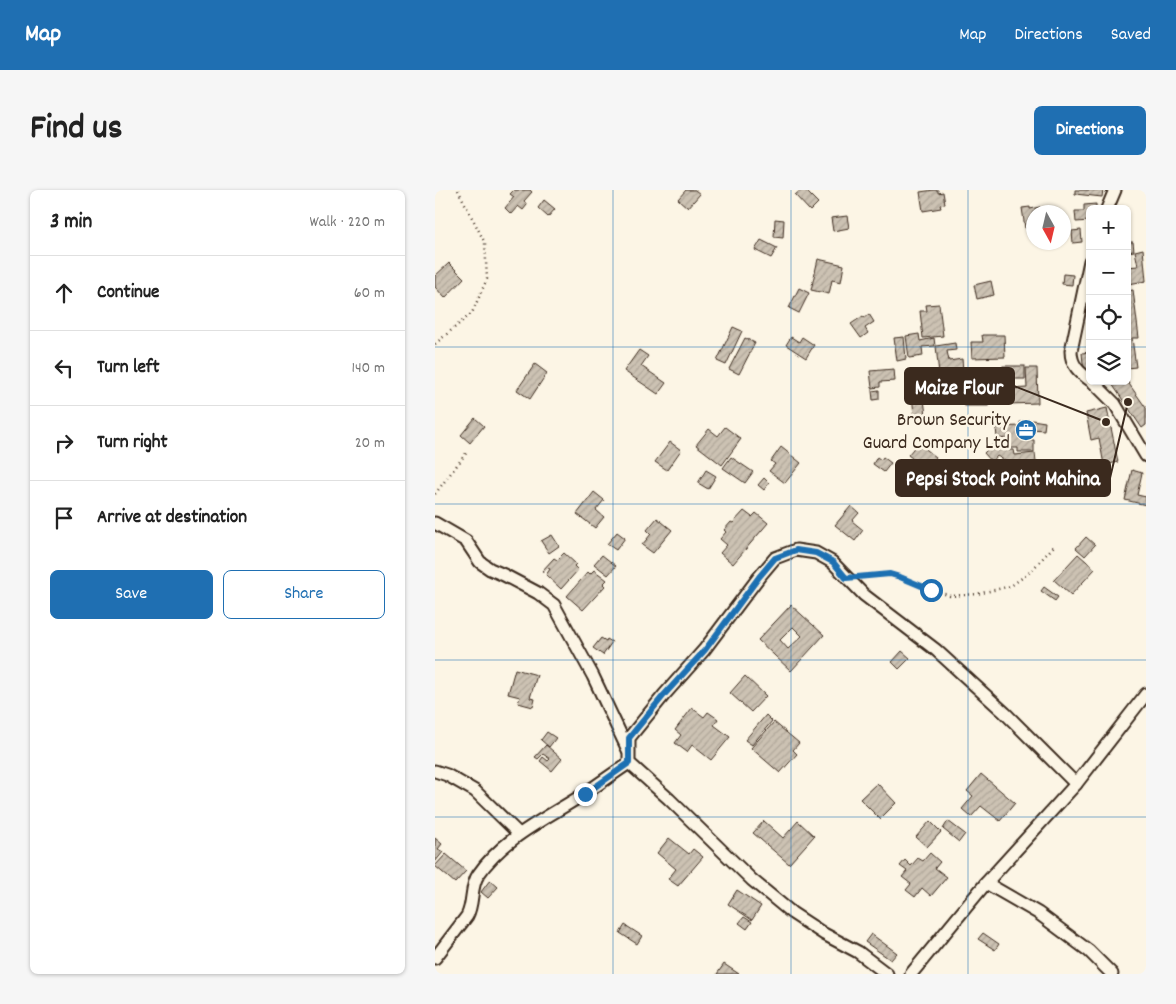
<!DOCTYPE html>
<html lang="en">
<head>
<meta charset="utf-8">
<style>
	body { margin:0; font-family:Dekko,sans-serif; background:#f6f6f6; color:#222 }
	.controls { position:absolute; right:15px; top:15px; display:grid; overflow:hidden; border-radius:8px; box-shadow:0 1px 4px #0004 }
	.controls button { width:45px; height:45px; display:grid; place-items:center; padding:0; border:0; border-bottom:1px solid #e0e0e0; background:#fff; color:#222; font:25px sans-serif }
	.compass { position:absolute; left:591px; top:15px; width:45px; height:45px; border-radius:50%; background:#fff; box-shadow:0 1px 4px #0004; rotate:172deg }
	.stop { position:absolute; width:15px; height:15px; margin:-11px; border:4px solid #1f6fb2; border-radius:50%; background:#fff }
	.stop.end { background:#1f6fb2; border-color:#fff; box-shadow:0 1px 5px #0008 }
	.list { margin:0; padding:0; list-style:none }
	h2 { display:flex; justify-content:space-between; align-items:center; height:65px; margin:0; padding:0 20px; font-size:21px }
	h2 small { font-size:16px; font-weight:400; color:#767676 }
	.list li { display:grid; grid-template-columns:32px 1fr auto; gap:15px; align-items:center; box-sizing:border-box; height:75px; padding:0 20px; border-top:1px solid #e0e0e0 }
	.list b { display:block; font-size:19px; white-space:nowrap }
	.list em { font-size:16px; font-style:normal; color:#767676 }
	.actions { display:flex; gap:10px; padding:15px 20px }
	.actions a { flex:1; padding:11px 0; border:1px solid #1f6fb2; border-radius:8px; text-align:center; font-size:18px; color:#1f6fb2 }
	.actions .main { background:#1f6fb2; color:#fff }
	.icon { flex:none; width:28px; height:28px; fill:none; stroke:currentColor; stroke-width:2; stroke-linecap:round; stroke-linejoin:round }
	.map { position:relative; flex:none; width:711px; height:784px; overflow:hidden; border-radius:8px }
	header { display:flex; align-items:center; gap:30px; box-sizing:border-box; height:70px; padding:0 25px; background:#1f6fb2; color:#fff }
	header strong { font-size:24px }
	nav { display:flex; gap:28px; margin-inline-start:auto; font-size:18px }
	.intro { display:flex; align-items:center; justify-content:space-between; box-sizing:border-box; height:120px; padding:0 30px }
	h1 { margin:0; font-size:35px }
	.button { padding:12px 22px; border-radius:8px; background:#1f6fb2; color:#fff; font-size:18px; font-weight:700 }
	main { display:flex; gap:30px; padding:0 30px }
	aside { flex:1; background:#fff; border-radius:8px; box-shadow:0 1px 4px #0004 }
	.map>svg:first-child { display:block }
</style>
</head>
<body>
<header>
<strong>Map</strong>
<nav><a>Map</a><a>Directions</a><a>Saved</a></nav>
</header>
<div class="intro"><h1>Find us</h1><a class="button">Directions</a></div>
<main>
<aside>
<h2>3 min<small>Walk · 220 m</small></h2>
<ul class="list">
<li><svg class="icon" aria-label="ahead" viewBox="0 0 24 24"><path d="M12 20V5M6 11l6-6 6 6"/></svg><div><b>Continue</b></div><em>60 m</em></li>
<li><svg class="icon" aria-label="left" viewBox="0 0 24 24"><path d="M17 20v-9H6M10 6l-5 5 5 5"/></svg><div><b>Turn left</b></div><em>140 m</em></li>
<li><svg class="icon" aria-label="right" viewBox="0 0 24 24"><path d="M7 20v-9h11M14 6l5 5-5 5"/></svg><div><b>Turn right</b></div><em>20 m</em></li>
<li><svg class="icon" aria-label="arrive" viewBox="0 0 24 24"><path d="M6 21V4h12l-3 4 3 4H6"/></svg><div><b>Arrive at destination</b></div></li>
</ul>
<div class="actions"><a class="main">Save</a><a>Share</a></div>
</aside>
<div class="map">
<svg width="711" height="784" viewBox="0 0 711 784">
	<defs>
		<pattern id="building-hatch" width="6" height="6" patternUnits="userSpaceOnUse" patternTransform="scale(1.25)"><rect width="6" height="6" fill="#ccc2b3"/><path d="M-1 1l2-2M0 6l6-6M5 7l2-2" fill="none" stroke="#b0a79a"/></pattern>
	</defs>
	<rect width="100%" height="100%" fill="#fcf5e5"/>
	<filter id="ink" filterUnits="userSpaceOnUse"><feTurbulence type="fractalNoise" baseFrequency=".02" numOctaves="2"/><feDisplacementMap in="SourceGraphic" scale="10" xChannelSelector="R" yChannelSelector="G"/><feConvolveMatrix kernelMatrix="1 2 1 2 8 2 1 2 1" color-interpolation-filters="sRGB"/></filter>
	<g filter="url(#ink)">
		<!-- building -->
		<g fill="url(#building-hatch)" stroke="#3b2a1e" fill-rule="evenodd">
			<path d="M79,0H95L97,2L89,11L92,15L88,20L83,16L76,24L70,18L79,7L75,4Z"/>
			<path d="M251,0H260L265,4L253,18L243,9Z"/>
			<path d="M366,0H370L383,13L375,21L360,5Z"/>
			<path d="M499,0H503V3L508,2L510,14L505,15L506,18L488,21L485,2Z"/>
			<path d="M640,0H668L667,7L640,4Z"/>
			<path d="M109,10L120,19L113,27L103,18Z"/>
			<path d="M661,14V19H655V31L641,32L640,21H649V15Z"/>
			<path d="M595,17V19L605,17L606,22H598V37L590,38L587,18Z"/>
			<path d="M412,26L414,38L398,41L396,28Z"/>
			<path d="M340,29L349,30L348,48L339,47Z"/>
			<path d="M646,40L647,52L638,53L637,41Z"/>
			<path d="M692,47L693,52H698L699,61L692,62Z"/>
			<path d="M326,50L342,58L336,68L320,60Z"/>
			<path d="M708,59L711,91L693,94L692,77L703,76L700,61Z"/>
			<path d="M383,69L409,75L406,92L397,90L394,104L376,100Z"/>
			<path d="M14,73L29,88L10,108L0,97V86Z"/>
			<path d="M628,84L638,85L637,95L627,94Z"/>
			<path d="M556,91L559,105L542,109L539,95Z"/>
			<path d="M364,98L374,103L364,123L354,118Z"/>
			<path d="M698,100L704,148H697L701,177L692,178V101Z"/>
			<path d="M504,114L508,146L488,148L485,121H492L491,115Z"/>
			<path d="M434,124L439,132L430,138L433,143L426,148L416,134L428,126L429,128Z"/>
			<path d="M298,137L307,141L291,175L282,171Z"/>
			<path d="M484,144L485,151L499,148L500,156L487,157L488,166L474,168L471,146Z"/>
			<path d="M547,145H569L570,167L537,168L536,152H548Z"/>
			<path d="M356,147L364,152L367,147L379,155L371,168L351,155Z"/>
			<path d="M469,147L471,169L462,171L459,148Z"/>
			<path d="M310,148L320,153L304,184L294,179Z"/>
			<path d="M520,153L521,160L512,161L514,171L527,169L528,181L504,184L501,156Z"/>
			<path d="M204,160L213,166L206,176L231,193L223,204L189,181Z"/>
			<path d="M655,162V182L649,183L647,163Z"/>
			<path d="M100,174L112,183L95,209L82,200Z"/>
			<rect x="568" y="176" width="22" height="13"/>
			<path d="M591,178H602L603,213L574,214V203H565V193H575V199L592,198Z"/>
			<path d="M459,179L460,191L445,192V197L437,198L435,181Z"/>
			<path d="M681,191H692L711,218V235L707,238L677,194Z"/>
			<path d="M444,200V209L438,210L437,201Z"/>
			<path d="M488,202L491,225L479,226L477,203Z"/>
			<rect x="530" y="204" width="23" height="12"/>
			<path d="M672,218L683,272L669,275L664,248L656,250L651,223Z"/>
			<path d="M40,228L49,236L35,253L26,245Z"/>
			<path d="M597,230L610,232L609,240L596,239Z"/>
			<path d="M585,232H594L595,250H599V262H583V258H574L573,249L562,248L561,237L585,236Z"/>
			<path d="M290,237L306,249L287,275L261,255L274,239L283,246Z"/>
			<path d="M563,249L573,260H579L580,265L600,263L603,288L593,289L594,297L585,299L583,291H579L576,274L562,266L557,272L549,263Z"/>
			<path d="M235,252L246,260L232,280L220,272Z"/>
			<path d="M483,253L501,267L491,279L473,265Z"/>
			<path d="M346,257L366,273L350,293L334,281L340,274L336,271Z"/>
			<path d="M296,267L318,282L310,293L288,278Z"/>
			<path d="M442,267L446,270L448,267L456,273L449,282L438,274Z"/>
			<path d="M271,280L281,286L273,299L263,293Z"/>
			<path d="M697,280L707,283L702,305L711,307V315L690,310Z"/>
			<path d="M329,288L334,293L329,300L323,295Z"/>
			<path d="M159,302L169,310L161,320L169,327L160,338L142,324Z"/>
			<path d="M416,316L424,323L417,331L428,340L420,351L400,335Z"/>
			<path d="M309,321L317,327L321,323L333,333L298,374L285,363L292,355L285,349L291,342L289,340L296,332L298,333Z"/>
			<path d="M222,328L237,340L218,363L207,355L216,344L212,340Z"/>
			<path d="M182,342L190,348L181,360L172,354Z"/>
			<path d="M117,345L124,356L114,363L106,351Z"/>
			<path d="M651,347L660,355L650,366L641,358Z"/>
			<path d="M129,363L141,374L139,376L143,380L126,399L111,385L115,379L113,378L109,382L107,381L119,368L122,370Z"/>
			<path d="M643,364L660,379L636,405L619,390Z"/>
			<path d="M167,365L181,376L173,385L159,374Z"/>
			<path d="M159,380L172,390L168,394L170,396L148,420L132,406L153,382L155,384Z"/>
			<path d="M609,397L623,407L620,411L606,401Z"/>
			<path d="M356,415L389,445L356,481L323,450ZM358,437L367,446L353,459L345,450Z"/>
			<path d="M166,448L171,451L172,449L177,452L168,465L158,458Z"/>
			<path d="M467,461L475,468L464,479L457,472Z"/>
			<path d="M80,479L102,485L95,508L100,509L98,517L83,513L85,507L73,504Z"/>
			<path d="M310,486L331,506L316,522L295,503Z"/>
			<path d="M257,518L269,527L273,522L283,529L279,535L295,547L276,570L257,555L252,562L240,553L246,545L240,540Z"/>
			<path d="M331,525L337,531L317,555L310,550Z"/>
			<path d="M339,532L364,553L358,560L362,564L345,583L316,558Z"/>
			<path d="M112,542L121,548L114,557L106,550Z"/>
			<path d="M111,555L127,569L117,581L105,571L108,567L113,571L115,569L108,564L103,569L100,567Z"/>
			<path d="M546,584L580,613L565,631L546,616L536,627L527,619L538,606L532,601Z"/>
			<path d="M442,593L461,613L445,629L425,609Z"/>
			<path d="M329,631L348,648L363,631L379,646L354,674L318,643Z"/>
			<path d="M495,631L506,642L492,657L481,647Z"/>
			<path d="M513,631L530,644L524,652L508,639Z"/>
			<path d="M0,648L7,654L3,659L8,662L0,672Z"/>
			<path d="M234,648L254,664L258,659L268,667L243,696L233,689L241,679L222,663Z"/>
			<path d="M495,663L505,672L500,678L512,687L496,706L487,698L480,707L471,700L476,694L467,687L472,681L465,676L470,670L476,676L483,668L488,671Z"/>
			<path d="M11,664L31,681L20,693L0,676Z"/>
			<path d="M55,690L63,697L53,708L46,702Z"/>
			<path d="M302,700L326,716L317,730L293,714Z"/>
			<path d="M309,727L317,732L312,739L304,733Z"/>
			<path d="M190,735L207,746L202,754L185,743Z"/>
			<path d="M548,743L564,754L560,760L543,749Z"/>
			<path d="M436,744L462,763L456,770L430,752Z"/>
			<path d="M289,774L304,784H282Z"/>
		</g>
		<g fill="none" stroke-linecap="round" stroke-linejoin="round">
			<!-- minor casing -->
			<g stroke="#3b2a1e" stroke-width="15">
				<g id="minor">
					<path d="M672,19L680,0"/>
					<path d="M655,71L636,161C636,175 644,182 655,190"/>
					<path d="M657,191L680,214L711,266"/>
					<path d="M0,333L31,351L45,372L55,379L69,385L103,403L119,415L158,486L193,560"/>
					<path d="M0,581L12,585L40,601L84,644"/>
					<path d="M551,693L603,723L654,761L677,784"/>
					<path d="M0,768L32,726C39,713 35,697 43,685C69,647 112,628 149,604C164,594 179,583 194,573"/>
					<path d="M452,784L423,762L389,744L357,723L317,690L234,609L194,573V548L229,505L269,460L324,387L340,368L361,360L381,363L397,372L429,405L501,460L570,523L641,594"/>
					<path d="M476,784L551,693L641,594L711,504"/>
				</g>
			</g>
			<!-- path -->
			<g stroke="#3b2a1e" stroke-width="2.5" stroke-dasharray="1 4" stroke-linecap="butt">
				<path d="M0,154L37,123L52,89L50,53L23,0"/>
				<path d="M0,304L32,262"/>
				<path d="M428,386L455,384L515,406L542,404L576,396L595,382L620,355"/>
			</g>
			<!-- minor -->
			<use href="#minor" stroke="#fcf5e5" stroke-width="11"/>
		</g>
	</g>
	<g fill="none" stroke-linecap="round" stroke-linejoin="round" filter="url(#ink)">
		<!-- route -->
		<path stroke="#1f6fb2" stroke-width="6" d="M150,604L194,573V548L229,505L270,460L324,387L340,368L361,360L381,363L398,372L411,388L455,384L465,387L496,400"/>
	</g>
	<!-- grid -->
	<path fill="none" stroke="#1f6fb2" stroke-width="1" stroke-opacity="0.55" d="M178,0V784M356,0V784M533,0V784M0,157H655M692,157H711M0,314H711M0,470H711M0,627H711"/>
	<!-- icons -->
	<defs>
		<g id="office-disc" transform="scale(1.125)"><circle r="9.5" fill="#1f6fb2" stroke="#fcf5e5"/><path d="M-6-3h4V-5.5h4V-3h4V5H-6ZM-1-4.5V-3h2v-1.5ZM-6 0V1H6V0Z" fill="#fff"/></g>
	</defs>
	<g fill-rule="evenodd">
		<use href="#office-disc" x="591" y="240"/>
	</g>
	<g text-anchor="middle" stroke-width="5" stroke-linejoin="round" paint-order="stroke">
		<!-- poi labels -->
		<g font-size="20" fill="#3b2a1e" stroke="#fcf5e5" text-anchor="end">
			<text x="575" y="235">Brown Security<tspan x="575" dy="23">Guard Company Ltd</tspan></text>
		</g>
	</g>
	<!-- callouts -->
	<path fill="none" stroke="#3b2a1e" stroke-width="2" d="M671 232L579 196M693 212L675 288"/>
	<g fill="#3b2a1e" stroke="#fcf5e5" stroke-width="2">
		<circle cx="671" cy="232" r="5"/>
		<circle cx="693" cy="212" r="5"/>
	</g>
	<g fill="#3b2a1e" stroke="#3b2a1e" stroke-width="2">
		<rect x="470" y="178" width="109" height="36" rx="5"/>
		<rect x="461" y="270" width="214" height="36" rx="5"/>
	</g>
	<g font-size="21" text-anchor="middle" font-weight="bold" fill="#fff">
		<text x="524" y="204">Maize Flour</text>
		<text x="568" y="295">Pepsi Stock Point Mahina</text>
	</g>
</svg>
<div class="controls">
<button>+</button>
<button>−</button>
<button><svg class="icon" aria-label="locate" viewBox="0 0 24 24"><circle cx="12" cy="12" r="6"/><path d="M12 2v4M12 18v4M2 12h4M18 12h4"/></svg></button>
<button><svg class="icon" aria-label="layers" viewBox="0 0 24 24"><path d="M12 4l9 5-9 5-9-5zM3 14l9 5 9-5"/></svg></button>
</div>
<svg class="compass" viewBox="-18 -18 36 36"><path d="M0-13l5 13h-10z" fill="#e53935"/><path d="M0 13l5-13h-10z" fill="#767676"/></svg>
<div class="stop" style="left:496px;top:400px"></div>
<div class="stop end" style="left:150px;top:604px"></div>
</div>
</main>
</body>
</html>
